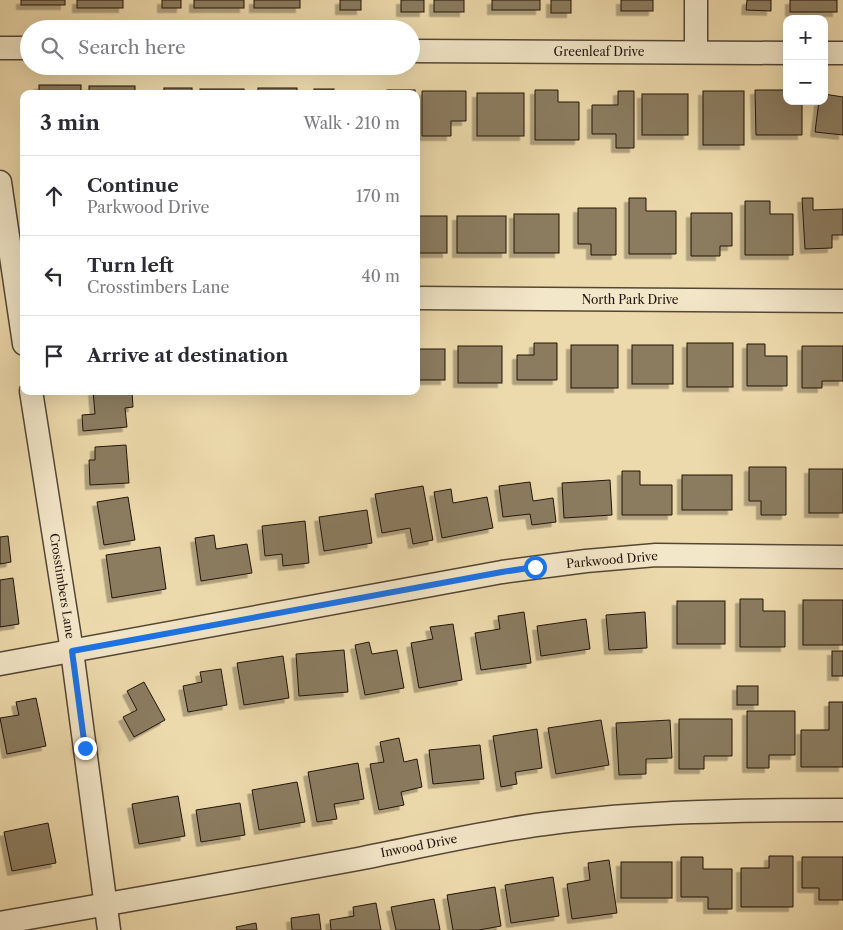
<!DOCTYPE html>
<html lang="en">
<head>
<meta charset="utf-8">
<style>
	body { margin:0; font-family:"Libre Caslon Text",serif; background:#f7f7f7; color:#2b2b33 }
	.controls { position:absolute; right:15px; top:15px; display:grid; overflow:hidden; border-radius:10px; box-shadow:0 5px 20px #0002 }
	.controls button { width:45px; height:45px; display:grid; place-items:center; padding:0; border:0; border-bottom:1px solid #e1e1e2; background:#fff; color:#2b2b33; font:25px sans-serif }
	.stop { position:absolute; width:15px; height:15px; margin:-11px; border:4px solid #1a73e8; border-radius:50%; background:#fff }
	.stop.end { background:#1a73e8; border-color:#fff; box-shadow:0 1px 5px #0008 }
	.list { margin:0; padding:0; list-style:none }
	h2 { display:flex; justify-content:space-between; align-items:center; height:65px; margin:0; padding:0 20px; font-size:21px }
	h2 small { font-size:16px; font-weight:400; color:#7c7c81 }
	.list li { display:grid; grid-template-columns:32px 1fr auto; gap:15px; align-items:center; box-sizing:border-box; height:80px; padding:0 20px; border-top:1px solid #e1e1e2 }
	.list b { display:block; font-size:19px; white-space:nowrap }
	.list p { margin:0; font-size:16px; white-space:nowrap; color:#7c7c81 }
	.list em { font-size:16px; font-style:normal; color:#7c7c81 }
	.icon { flex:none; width:28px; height:28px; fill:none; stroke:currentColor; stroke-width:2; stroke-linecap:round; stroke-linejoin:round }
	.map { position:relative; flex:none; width:843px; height:930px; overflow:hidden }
	.search { position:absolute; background:#fff; box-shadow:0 5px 20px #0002; left:20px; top:20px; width:400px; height:55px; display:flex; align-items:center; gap:12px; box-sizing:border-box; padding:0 18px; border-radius:28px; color:#7c7c81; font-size:19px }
	.panel { position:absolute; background:#fff; box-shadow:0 5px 20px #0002; left:20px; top:90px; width:400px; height:305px; border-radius:10px }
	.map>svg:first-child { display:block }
</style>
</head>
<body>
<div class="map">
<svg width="843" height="930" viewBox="0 0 843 930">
	<defs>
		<filter id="shadow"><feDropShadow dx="-4.5" dy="4.5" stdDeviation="0" flood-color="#0004"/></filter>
	</defs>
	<rect width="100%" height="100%" fill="#eddaac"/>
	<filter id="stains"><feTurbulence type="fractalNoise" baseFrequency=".004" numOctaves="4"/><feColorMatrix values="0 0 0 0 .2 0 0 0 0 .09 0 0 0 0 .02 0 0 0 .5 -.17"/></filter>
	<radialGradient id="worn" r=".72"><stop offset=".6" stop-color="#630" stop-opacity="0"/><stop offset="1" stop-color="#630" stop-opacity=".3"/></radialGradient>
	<!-- building -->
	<g fill="#8b7b60" stroke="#21140d" filter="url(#shadow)">
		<rect x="21" y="0" width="44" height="5"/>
		<rect x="77" y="0" width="46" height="8"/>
		<rect x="162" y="0" width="19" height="8"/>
		<rect x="194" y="0" width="50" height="8"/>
		<rect x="254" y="0" width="46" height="8"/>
		<rect x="340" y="0" width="21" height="10"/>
		<rect x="401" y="0" width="23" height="12"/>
		<rect x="434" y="0" width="30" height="12"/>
		<rect x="492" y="0" width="48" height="10"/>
		<rect x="551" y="0" width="20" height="13"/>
		<rect x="621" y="0" width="32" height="11"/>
		<path d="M747,0H771V11L746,10Z"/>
		<rect x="790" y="0" width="47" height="12"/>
		<rect x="39" y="85" width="42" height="9"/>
		<rect x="89" y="86" width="46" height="8"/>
		<rect x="164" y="88" width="28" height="6"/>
		<rect x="258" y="88" width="39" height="6"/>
		<rect x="200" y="89" width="44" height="5"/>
		<rect x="314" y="89" width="20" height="5"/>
		<rect x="387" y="90" width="28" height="4"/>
		<path d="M535,90H558V102H579V140H535Z"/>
		<path d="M755,90H787V101H802V135H756Z"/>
		<path d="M422,91H466V121H451V136H422Z"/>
		<path d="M618,91H634V148H616V134H592V105H618Z"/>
		<rect x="703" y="91" width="41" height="54"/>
		<rect x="477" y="93" width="47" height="43"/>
		<rect x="642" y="94" width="46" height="41"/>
		<path d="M824,94L843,97V135L815,132L819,101H824Z"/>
		<path d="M629,198H646V211H676V254H629Z"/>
		<path d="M802,198H813V210L843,209V235H832V248L805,249Z"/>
		<path d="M745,201H770V214H793V255H745Z"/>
		<path d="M578,208H616V255H591V244H578Z"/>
		<path d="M691,213H732V246H720V256H691Z"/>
		<rect x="514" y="214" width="45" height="39"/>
		<rect x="416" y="216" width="31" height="37"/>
		<rect x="457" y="216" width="49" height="37"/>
		<path d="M534,343H557V380H517V355H534Z"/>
		<rect x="687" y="343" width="46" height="44"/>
		<path d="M747,344H765V356H787V386H747Z"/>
		<rect x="571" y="345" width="47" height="43"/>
		<rect x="632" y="345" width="41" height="39"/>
		<rect x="458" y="346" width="44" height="37"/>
		<path d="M802,346H843V381H822V388H802Z"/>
		<rect x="416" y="349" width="29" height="31"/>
		<path d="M93,391H132L133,407L125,408L127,427L83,431L82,415L95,414Z"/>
		<path d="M126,445L129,483L90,485L89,460H95V447Z"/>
		<path d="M749,467H786V515H761V501H749Z"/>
		<rect x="809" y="469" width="34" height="44"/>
		<path d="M622,471H640V485H672V515H622Z"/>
		<rect x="682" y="475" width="50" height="35"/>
		<path d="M610,480L612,515L564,518L562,483Z"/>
		<path d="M530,482L533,501L553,498L556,522L532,525L530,514L503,517L499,486Z"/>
		<path d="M423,486L433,540L413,544L410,528L382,533L375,494Z"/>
		<path d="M451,489L453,503L487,497L493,528L442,538L434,492Z"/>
		<path d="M128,497L135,540L104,545L97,502Z"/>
		<path d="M367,510L372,543L324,551L319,517Z"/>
		<path d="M305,521L309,563L283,566L282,554L265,556L262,526Z"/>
		<path d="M214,535L216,549L247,544L252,573L201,581L195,538Z"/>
		<path d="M8,536L11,562L0,564V537Z"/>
		<path d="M160,547L166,589L112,598L106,555Z"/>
		<path d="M13,578L19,624L0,627V580Z"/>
		<path d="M740,599H763V611H785V647H740Z"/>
		<rect x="803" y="600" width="40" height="45"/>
		<rect x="677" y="601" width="48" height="43"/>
		<path d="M524,612L531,663L481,670L475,633L500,629L498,616Z"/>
		<path d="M645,612L647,648L609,650L606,615Z"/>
		<path d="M586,619L590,649L541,656L537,626Z"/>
		<path d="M453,624L462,680L419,688L411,643L433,639L430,627Z"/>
		<path d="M369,642L372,654L397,650L404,688L365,695L355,645Z"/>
		<path d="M344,650L348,692L299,696L296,654Z"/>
		<rect x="832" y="651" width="11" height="25"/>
		<path d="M283,656L289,698L244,705L237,663Z"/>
		<path d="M221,669L227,705L188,712L183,686L202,682L200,672Z"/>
		<path d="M144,682L165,720L134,737L123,717L137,710L127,691Z"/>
		<rect x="737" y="686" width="21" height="19"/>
		<path d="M36,698L46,746L7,754L0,718L19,715L16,702Z"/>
		<path d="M829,702H843V767H801V730H829Z"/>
		<path d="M747,711H795V755H769V768H747Z"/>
		<path d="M679,719H732V756H704V769H679Z"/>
		<path d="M601,720L609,765L556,774L548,728Z"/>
		<path d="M670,720L672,758L646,759V774L619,775L616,723Z"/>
		<path d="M537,729L542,768L515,772L517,784L501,787L493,736Z"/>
		<path d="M399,738L404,762L417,759L422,787L401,792L404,805L379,810L370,764L384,762L380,742Z"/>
		<path d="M480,745L484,779L433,784L429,750Z"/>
		<path d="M358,763L364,799L334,804L337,819L317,822L308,772Z"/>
		<path d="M297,782L305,822L259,830L252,790Z"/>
		<path d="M178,796L185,836L139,844L132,804Z"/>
		<path d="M240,803L245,835L201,842L196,810Z"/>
		<path d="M48,823L56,863L12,871L4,832Z"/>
		<path d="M769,856H793V907H741V868H769Z"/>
		<path d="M681,857H703V869H732V909H708V897H681Z"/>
		<path d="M802,857H843V900H819V888H802Z"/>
		<path d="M609,860L617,913L572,919L567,884L590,880L588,863Z"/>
		<rect x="621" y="862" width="51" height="36"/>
		<path d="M553,877L559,916L511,923L505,885Z"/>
		<path d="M495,887L501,926L479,930H453L447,895Z"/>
		<path d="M434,899L440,930H396L391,907Z"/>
		<path d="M376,903L381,930H331L330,920L354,916L353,907Z"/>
		<path d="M319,914L321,930H292L291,918Z"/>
		<path d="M256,923L257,930H237L236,927Z"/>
	</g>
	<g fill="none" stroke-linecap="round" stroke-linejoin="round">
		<!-- minor casing -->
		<g stroke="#544635" stroke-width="25">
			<g id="minor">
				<path d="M696,0V52"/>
				<path d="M0,48H29"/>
				<path d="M411,51L787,53"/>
				<path d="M824,53H843"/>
				<path d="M0,182L24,344"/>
				<path d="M416,298L843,301"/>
				<path d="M31,391L72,651L109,930"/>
				<path d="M0,664L502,572L586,561L656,555L843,557"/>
				<path d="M0,923C119,902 239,881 358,859C420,847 481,832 544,824C643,811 743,810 843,810"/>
			</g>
		</g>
		<!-- minor -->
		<use href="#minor" stroke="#f3e7c9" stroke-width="22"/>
	</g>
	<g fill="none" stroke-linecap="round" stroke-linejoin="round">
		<!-- route -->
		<path stroke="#1a73e8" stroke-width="6" d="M85,748L72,651L502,572L535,567"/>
	</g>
	<g text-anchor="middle" stroke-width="4" stroke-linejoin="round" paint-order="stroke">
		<!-- street labels -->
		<g font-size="12" fill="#21140d" stroke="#f3e7c9">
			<text x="599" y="56">Greenleaf Drive</text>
			<text x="630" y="304">North Park Drive</text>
			<text transform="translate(612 560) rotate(-5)" y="4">Parkwood Drive</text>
			<text transform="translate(62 586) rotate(81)" y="4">Crosstimbers Lane</text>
			<text transform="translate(419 846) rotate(-11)" y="4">Inwood Drive</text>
		</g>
	</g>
	<rect width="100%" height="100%" filter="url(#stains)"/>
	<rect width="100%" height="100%" fill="url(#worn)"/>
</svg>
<div class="controls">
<button>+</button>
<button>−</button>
</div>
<div class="stop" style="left:535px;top:567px"></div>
<div class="stop end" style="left:85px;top:748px"></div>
<div class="search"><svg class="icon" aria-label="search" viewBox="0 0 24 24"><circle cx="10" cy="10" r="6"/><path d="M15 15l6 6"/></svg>Search here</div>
<section class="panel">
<h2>3 min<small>Walk · 210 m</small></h2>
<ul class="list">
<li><svg class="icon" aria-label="ahead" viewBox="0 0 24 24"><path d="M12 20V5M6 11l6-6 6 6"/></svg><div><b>Continue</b><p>Parkwood Drive</p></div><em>170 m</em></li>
<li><svg class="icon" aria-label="left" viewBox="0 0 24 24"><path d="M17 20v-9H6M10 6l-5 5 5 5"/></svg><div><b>Turn left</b><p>Crosstimbers Lane</p></div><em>40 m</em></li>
<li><svg class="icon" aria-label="arrive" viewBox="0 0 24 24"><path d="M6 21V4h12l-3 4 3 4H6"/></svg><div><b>Arrive at destination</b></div></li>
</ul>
</section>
</div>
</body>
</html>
